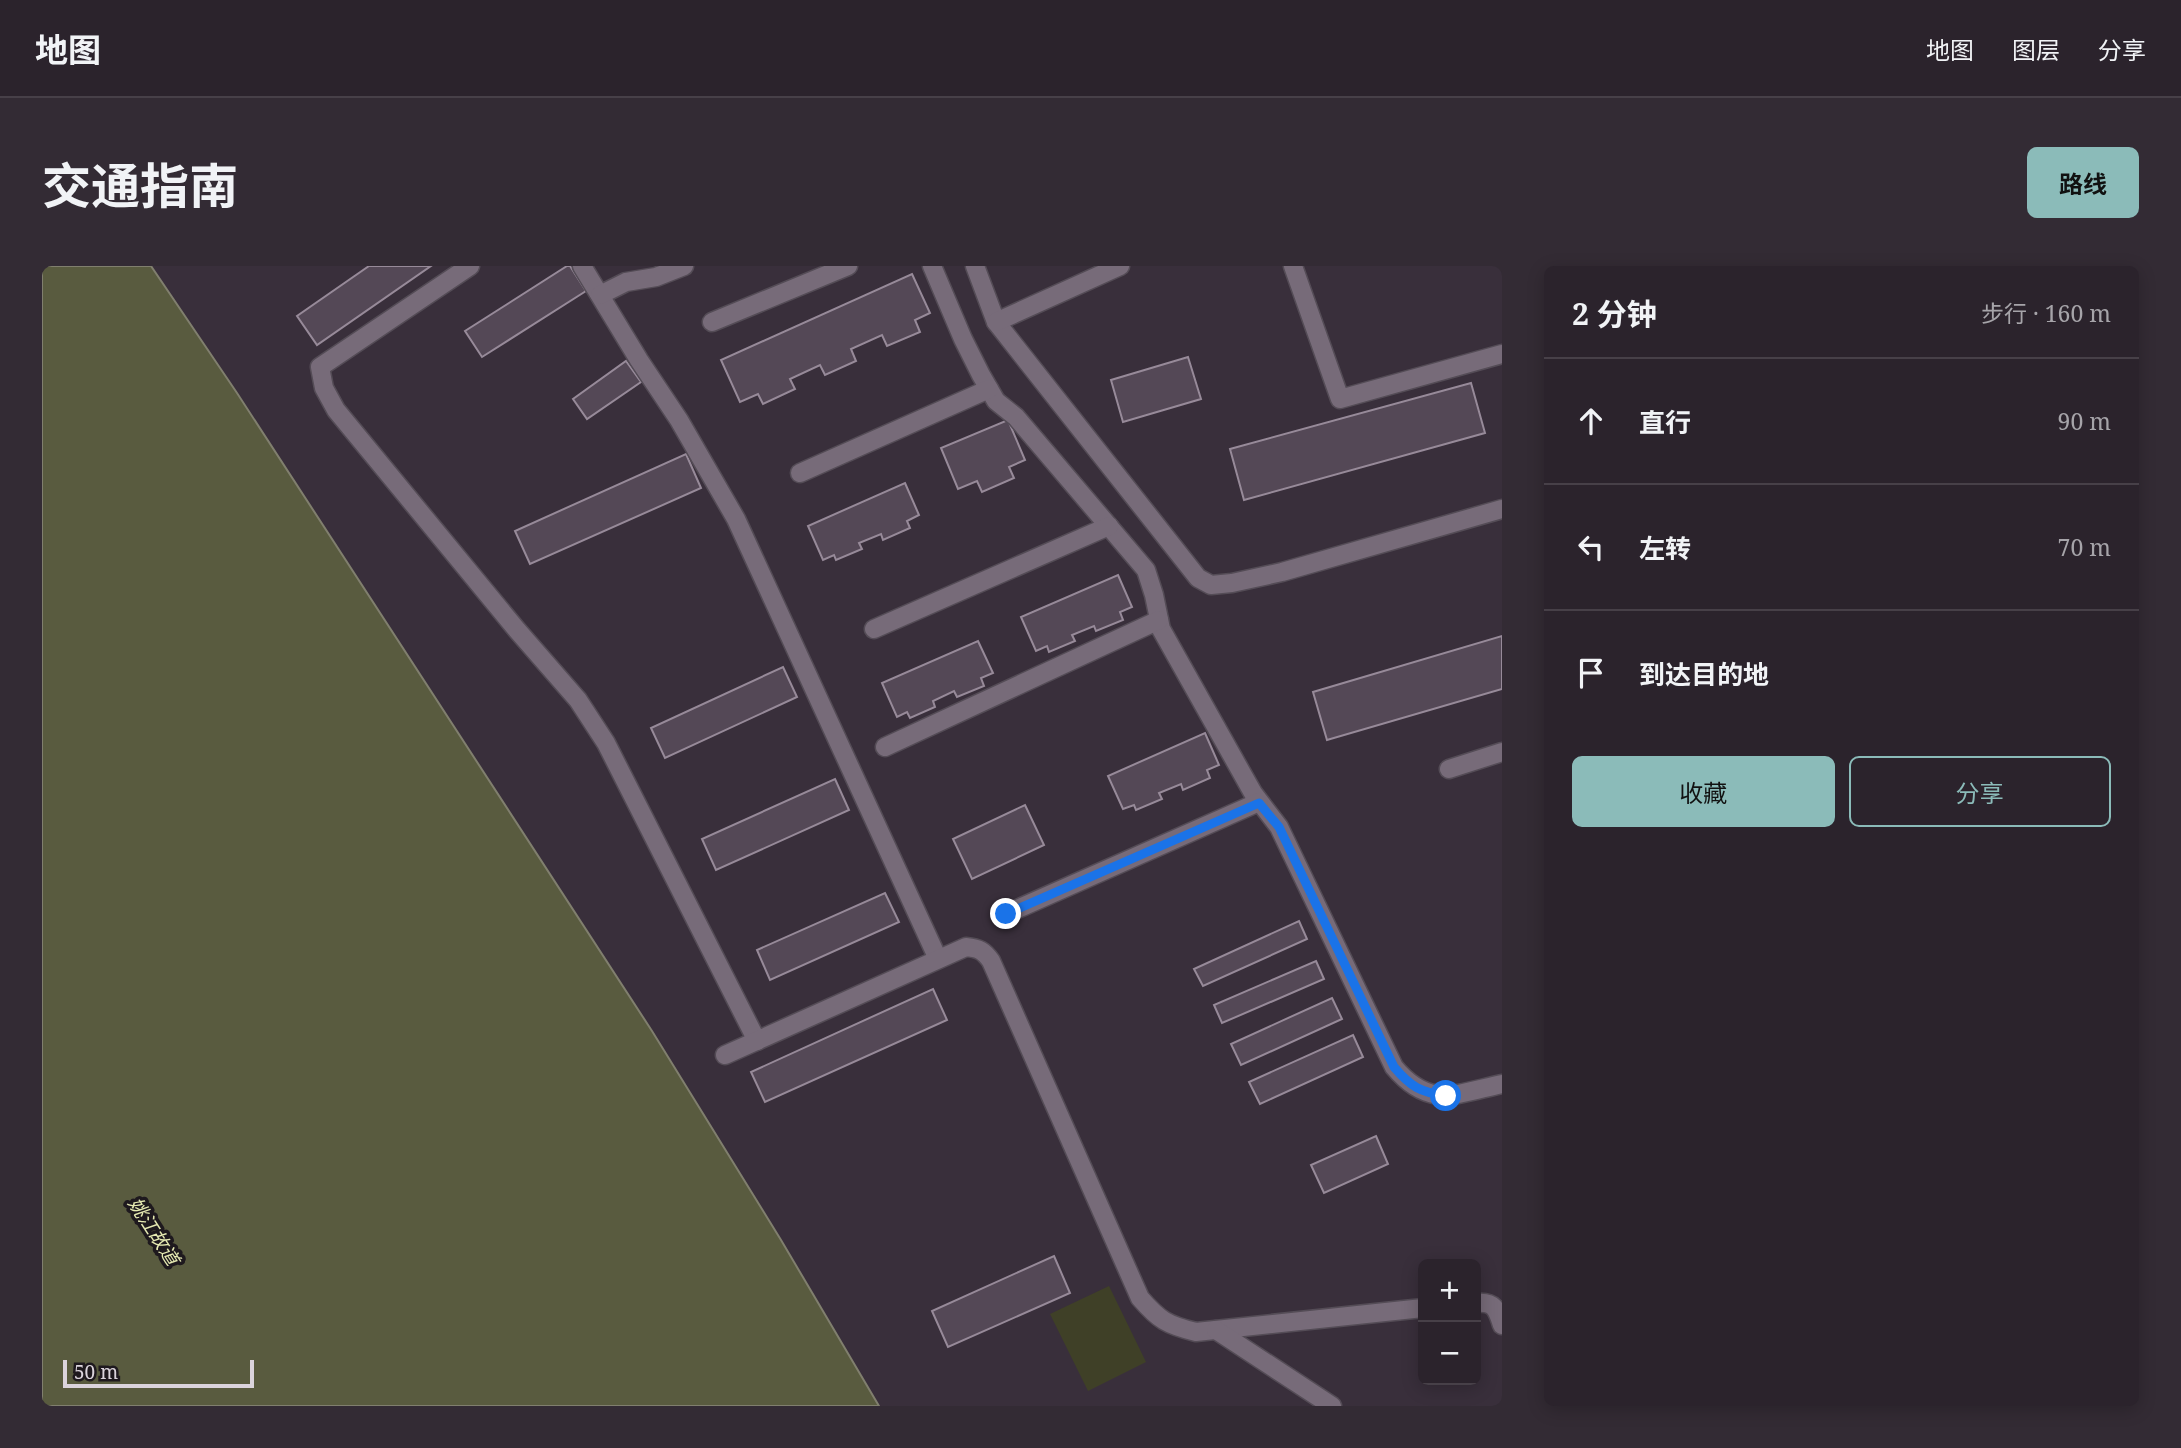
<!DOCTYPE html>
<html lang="zh">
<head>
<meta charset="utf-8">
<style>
	body { margin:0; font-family:"Noto Serif","Noto Sans SC",serif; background:#332b34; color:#f1f3f6 }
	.controls { position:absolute; right:21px; bottom:21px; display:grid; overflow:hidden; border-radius:10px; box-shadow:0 4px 18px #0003 }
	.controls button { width:63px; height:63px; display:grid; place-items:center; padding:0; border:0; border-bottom:2px solid #474048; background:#2b232c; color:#f1f3f6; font:35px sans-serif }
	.scale { position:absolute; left:21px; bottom:18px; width:191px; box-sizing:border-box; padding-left:7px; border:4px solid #dbd4dc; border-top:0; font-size:19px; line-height:24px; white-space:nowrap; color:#dbd4dc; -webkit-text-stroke:5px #1e191e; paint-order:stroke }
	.stop { position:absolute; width:21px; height:21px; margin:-16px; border:5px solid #1a73e8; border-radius:50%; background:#fff }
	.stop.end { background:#1a73e8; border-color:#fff; box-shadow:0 2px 7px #0008 }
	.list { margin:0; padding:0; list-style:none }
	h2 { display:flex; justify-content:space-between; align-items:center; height:91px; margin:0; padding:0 28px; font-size:30px }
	h2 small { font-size:23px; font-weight:400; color:#a6a4a9 }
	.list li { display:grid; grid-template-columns:46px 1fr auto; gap:21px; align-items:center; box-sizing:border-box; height:126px; padding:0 28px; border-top:2px solid #474048 }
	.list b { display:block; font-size:26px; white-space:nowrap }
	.list em { font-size:23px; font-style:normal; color:#a6a4a9 }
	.actions { display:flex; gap:14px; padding:21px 28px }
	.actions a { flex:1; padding:16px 0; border:2px solid #8bbbb9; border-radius:10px; text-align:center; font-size:24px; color:#8bbbb9 }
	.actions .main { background:#8bbbb9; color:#111 }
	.icon { flex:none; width:38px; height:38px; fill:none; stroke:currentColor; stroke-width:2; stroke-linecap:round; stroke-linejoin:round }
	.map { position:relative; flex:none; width:1460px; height:1140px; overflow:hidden; border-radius:10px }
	header { display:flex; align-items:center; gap:42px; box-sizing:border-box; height:98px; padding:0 35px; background:#2b232c; border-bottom:2px solid #474048 }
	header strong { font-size:33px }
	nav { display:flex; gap:38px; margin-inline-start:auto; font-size:24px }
	.intro { display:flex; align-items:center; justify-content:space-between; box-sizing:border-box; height:168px; padding:0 42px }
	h1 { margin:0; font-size:49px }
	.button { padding:18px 32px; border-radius:10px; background:#8bbbb9; color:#111; font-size:24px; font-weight:700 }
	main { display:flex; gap:42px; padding:0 42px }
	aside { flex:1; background:#2b232c; border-radius:10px; box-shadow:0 4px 18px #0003 }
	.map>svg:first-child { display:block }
</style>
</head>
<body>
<header>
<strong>地图</strong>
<nav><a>地图</a><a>图层</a><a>分享</a></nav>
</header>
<div class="intro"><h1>交通指南</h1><a class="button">路线</a></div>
<main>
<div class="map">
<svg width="1460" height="1140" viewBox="0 0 1460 1140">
	<rect width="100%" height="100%" fill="#392f3b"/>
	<!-- green -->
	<path fill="#3f4027" d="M1067,1020L1104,1096L1046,1125L1008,1048Z"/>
	<!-- water -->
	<path fill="#595b3f" stroke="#807f6e" stroke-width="2" d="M0,0H109L195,127L610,765L739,974L837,1140H0Z"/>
	<!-- building -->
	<g fill="#544856" stroke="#978a99" stroke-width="2">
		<path d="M327,0H389L275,79L255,50Z"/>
		<path d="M525,0H528L544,25L440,91L423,65Z"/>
		<path d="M870,8L888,47L873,54L878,66L845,80L840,69L809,83L814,95L783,109L778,99L748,113L753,123L721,138L716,128L698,136L679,94Z"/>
		<path d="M1146,91L1159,133L1081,156L1069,114Z"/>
		<path d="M584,95L599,116L545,153L531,133Z"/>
		<path d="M1429,117L1443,167L1202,234L1188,183Z"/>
		<path d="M966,154L983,194L967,201L972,212L940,226L935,215L916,223L899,182Z"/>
		<path d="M644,188L659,222L488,298L473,265Z"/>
		<path d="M863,217L877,249L865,255L868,262L841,274L839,268L817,277L820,283L794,294L792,289L781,294L766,260Z"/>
		<path d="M1076,309L1090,341L1078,346L1081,354L1054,365L1052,360L1030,369L1033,375L1007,386L1005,380L994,385L979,351Z"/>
		<path d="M1460,370V423L1285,474L1271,426Z"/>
		<path d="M936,375L951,407L939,412L942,420L915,431L912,425L891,435L893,441L868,452L865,446L855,451L840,417Z"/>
		<path d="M741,401L755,431L623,492L609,462Z"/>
		<path d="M1163,467L1177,499L1165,504L1168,512L1141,524L1139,518L1117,527L1120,533L1094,544L1092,539L1081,543L1066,510Z"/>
		<path d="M793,513L807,544L674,604L660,573Z"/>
		<path d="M983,539L1002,579L930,613L911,573Z"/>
		<path d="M843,627L857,656L728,714L715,684Z"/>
		<path d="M1257,655L1265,673L1161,720L1152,703Z"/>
		<path d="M1274,695L1282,713L1180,757L1172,739Z"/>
		<path d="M891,723L905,754L723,836L709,806Z"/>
		<path d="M1290,732L1300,753L1199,799L1189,778Z"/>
		<path d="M1311,769L1321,791L1218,838L1207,816Z"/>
		<path d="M1334,870L1346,898L1282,927L1269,899Z"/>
		<path d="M1012,990L1028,1027L906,1081L890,1045Z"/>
	</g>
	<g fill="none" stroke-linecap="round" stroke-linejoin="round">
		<!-- minor casing -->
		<g stroke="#544c56" stroke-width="21">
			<g id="minor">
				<path d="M428,0L278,101L282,122L294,144L475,364L536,434L564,477L715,775"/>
				<path d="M540,0L597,94L637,154L694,253L896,693"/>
				<path d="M890,0L921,73L939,109L954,135L974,151L1104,304L1112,329L1119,363L1211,527L1237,561L1352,801C1387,843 1414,828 1460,818"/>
				<path d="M933,0L954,56L1156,312L1169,319L1190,317L1240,306L1460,243"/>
				<path d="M1251,0L1298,133L1460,88"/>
				<path d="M558,29L584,16L614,11L642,0"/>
				<path d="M670,56L806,0"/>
				<path d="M954,56L1078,0"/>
				<path d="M758,207L947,123"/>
				<path d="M832,363L1067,260"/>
				<path d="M843,481L1117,354"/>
				<path d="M1407,503L1460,486"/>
				<path d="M964,648L1217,536"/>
				<path d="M683,789L924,681C937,682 942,685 949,695L1098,1032C1117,1054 1125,1059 1154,1066L1381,1042"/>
				<path d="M1434,1037C1452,1035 1455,1043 1460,1059"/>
				<path d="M1174,1064L1290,1140"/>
			</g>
		</g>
		<!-- minor -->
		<use href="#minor" stroke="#776b79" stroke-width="18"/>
	</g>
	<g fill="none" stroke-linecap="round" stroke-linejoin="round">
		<!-- route -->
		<path stroke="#1a73e8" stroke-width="9" d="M964,648L1217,537L1237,561L1352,801C1369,821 1378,826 1404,830"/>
	</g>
	<g text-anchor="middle" stroke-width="7" stroke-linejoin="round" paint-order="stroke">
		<!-- water labels -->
		<g font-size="19" font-style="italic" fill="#e6eab2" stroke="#1e191e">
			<text transform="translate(112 965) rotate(57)" y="7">姚江故道</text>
		</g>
	</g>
</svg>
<div class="controls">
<button>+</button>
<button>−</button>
</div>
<div class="scale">50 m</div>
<div class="stop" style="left:1404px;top:830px"></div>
<div class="stop end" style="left:964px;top:648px"></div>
</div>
<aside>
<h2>2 分钟<small>步行 · 160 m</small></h2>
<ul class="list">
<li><svg class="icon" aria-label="ahead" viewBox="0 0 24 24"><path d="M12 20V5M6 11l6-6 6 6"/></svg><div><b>直行</b></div><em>90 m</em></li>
<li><svg class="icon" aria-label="left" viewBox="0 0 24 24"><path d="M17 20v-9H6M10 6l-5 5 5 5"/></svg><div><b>左转</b></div><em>70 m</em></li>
<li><svg class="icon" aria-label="arrive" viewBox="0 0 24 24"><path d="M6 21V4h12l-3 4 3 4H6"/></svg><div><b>到达目的地</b></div></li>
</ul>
<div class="actions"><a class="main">收藏</a><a>分享</a></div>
</aside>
</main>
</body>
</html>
